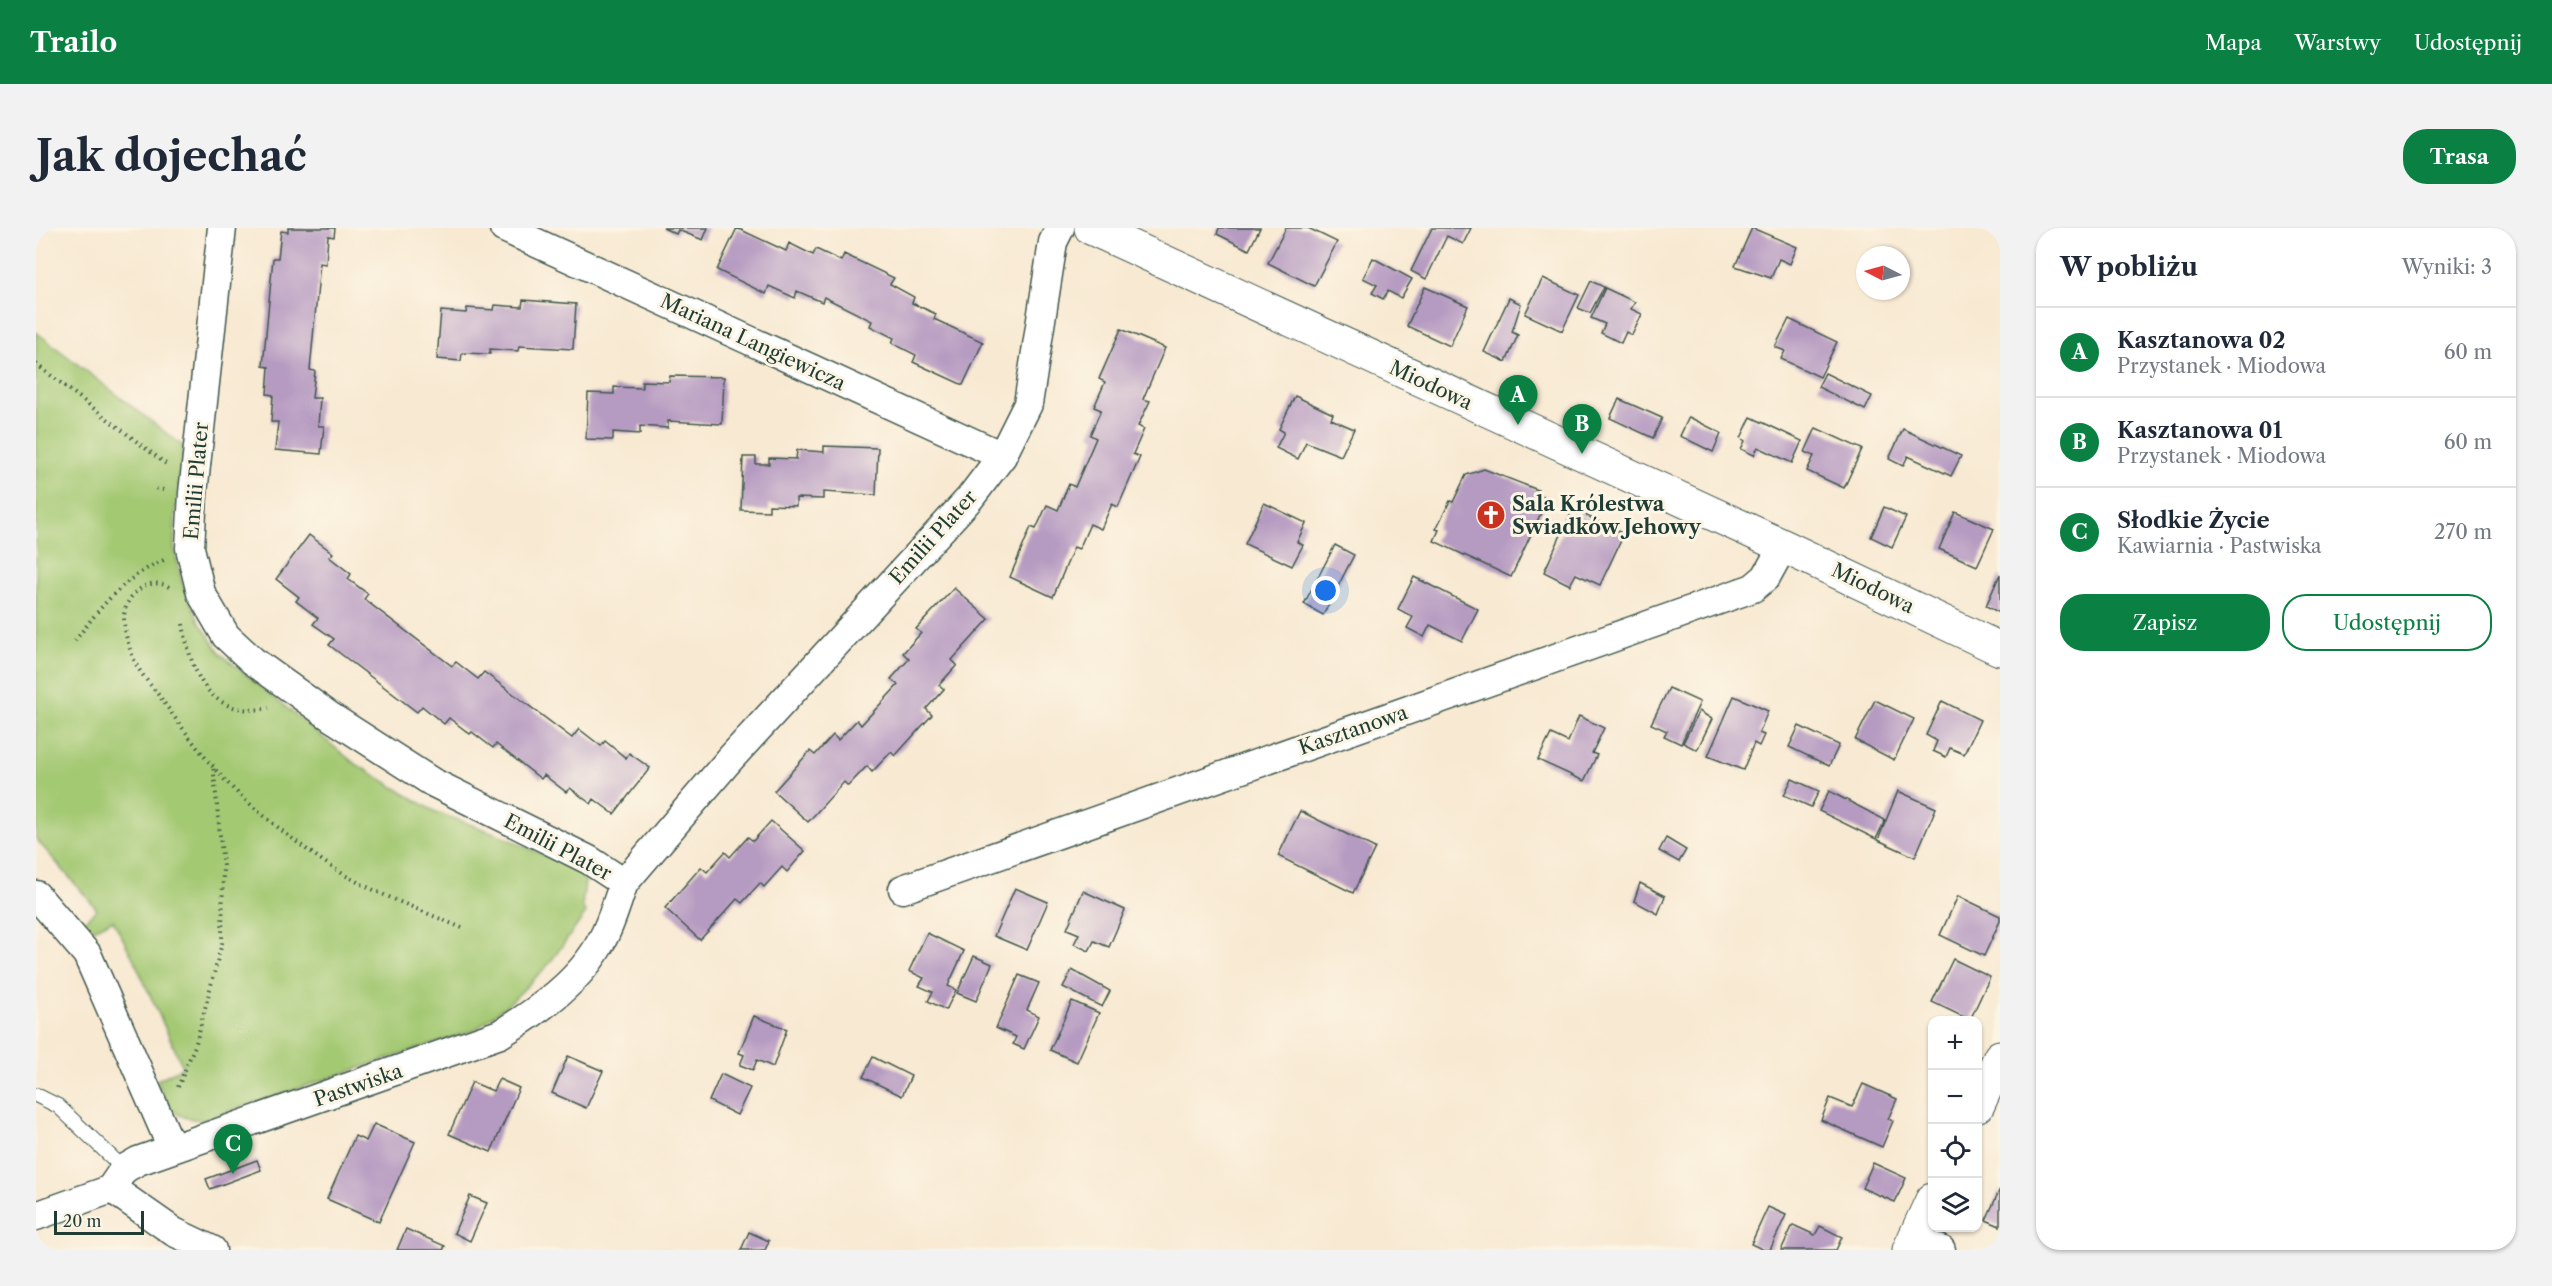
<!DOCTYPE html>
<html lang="pl">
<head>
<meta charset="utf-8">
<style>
	body { margin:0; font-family:"Libre Caslon Text",serif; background:#f2f2f3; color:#1f2937 }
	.controls { position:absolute; right:18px; bottom:18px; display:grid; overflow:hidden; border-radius:12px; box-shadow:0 2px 4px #0004 }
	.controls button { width:54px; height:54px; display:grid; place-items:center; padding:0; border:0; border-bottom:2px solid #e0e1e3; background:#fff; color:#1f2937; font:30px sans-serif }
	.compass { position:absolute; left:1820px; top:18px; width:54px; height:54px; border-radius:50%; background:#fff; box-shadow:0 2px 4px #0004; rotate:276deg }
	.scale { position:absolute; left:18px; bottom:15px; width:90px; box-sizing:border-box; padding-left:6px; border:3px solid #1f3d34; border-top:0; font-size:16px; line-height:21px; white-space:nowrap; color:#1f3d34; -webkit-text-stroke:4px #fcf5e5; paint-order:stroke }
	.you { position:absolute; left:1290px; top:363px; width:21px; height:21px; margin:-15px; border:4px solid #fff; border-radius:50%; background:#1a73e8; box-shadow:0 0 0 9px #1a73e833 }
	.badge { display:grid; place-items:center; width:39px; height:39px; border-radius:50%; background:#0b8043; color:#fff; font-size:20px; font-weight:700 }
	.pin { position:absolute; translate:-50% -50px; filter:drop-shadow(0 2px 3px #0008) }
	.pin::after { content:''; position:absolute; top:32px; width:21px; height:18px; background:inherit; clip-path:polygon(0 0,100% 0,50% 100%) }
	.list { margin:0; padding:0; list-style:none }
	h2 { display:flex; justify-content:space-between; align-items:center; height:78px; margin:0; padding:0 24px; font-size:26px }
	h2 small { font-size:20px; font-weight:400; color:#747a83 }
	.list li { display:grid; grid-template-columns:39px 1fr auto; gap:18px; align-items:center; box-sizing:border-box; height:90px; padding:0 24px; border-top:2px solid #e0e1e3 }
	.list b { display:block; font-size:22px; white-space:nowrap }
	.list p { margin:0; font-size:20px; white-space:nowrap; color:#747a83 }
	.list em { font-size:20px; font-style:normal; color:#747a83 }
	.actions { display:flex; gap:12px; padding:18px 24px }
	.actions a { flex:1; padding:14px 0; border:2px solid #0b8043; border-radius:24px; text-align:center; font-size:21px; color:#0b8043 }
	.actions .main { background:#0b8043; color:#fff }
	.icon { flex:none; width:33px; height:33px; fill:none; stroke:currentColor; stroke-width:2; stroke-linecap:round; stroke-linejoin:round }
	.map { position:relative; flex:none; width:1964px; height:1022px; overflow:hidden; border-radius:24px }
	header { display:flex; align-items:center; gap:36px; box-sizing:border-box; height:84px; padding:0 30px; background:#0b8043; color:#fff }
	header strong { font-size:28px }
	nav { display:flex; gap:33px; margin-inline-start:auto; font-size:21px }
	.intro { display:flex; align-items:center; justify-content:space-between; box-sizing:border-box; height:144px; padding:0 36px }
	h1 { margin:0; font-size:42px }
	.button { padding:15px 27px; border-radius:24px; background:#0b8043; color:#fff; font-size:21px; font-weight:700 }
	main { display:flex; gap:36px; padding:0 36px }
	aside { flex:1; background:#fff; border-radius:24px; box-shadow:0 2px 4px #0004 }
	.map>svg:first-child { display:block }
</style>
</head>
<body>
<header>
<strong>Trailo</strong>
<nav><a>Mapa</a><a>Warstwy</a><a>Udostępnij</a></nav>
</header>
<div class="intro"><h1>Jak dojechać</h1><a class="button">Trasa</a></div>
<main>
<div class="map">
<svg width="1964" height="1022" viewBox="0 0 1964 1022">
	<rect width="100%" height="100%" fill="#fcf5e5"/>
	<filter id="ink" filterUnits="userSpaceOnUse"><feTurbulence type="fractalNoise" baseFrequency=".0167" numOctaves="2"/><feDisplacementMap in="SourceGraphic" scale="12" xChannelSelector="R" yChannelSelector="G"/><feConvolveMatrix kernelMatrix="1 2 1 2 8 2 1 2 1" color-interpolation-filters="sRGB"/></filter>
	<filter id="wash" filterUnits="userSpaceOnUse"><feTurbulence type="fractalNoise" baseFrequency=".008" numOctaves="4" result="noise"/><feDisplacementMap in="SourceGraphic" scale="24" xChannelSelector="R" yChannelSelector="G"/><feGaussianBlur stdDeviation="1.35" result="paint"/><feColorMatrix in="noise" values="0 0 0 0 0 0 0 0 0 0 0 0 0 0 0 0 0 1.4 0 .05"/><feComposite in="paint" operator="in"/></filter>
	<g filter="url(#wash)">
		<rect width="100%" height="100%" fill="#f8e9d2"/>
		<!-- green -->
		<path fill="#a4c973" stroke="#628354" stroke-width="1.5" d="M0,104L147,218L139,290L138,319L146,354L163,394L185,426L318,535L398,583L466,608L550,646L546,678L550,685L513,736L478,771L439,802L166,892C134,890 132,879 121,852L147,839L98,732L77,692L51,704L46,695L61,681L0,611Z"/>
		<g id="blocks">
			<!-- building -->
			<g fill="#b59ac1">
				<path d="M252,0H299L298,9L292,8L290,36L284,35L274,142L279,143L276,170H284L282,198H288L285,226L239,222L242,194H235L237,167L231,166L233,139L227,138L237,30H242L245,3L252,4Z"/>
				<path d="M627,0H672L667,12L642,2L640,6Z"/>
				<path d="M701,0L750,23L753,15L777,27L780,21L805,33L808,26L858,50L854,56L878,69L876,75L900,86L898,91L947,114L927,157L877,134L880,127L856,115L858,110L834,98L836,93L788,69L786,74L761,63L759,70L733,58L730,66L681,42Z"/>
				<path d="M1183,0H1224L1213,22L1181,6Z"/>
				<path d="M1250,0H1272L1301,14L1278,58L1232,35Z"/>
				<path d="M1396,0H1435L1427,16L1411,8L1390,51L1375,43Z"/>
				<path d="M1716,0L1761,19L1754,36L1743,31L1735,50L1699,38Z"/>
				<path d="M1337,30L1376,51L1365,70L1352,63L1347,71L1336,65L1341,57L1327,50Z"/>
				<path d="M1507,50L1543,67L1526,103L1489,86Z"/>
				<path d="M1555,53L1568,59L1554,85L1542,80Z"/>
				<path d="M1389,59L1432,78L1414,118L1371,98Z"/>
				<path d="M1569,60L1599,74L1595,81L1606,86L1596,107L1590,104L1585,115L1565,105L1569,96L1555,90Z"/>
				<path d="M1473,70L1485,76L1476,104L1482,107L1470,134L1448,124Z"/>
				<path d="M487,72L540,76L537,121L483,118L482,123L454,121V126L426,125L425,133L401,131L405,83L430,85L431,80L458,82L459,77L486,79Z"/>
				<path d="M1753,91L1801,114L1784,149L1745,131L1749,123L1739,119Z"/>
				<path d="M1085,101L1129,120L1107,171L1114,173L1102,198L1108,201L1097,226L1104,229L1082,279L1076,276L1065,301L1054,296L1043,321L1038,319L1017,369L974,349L995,299L1000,301L1011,277L1022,282L1033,256L1039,259L1060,210L1054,207L1065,182L1058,179L1069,154L1063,151Z"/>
				<path d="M1789,145L1836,168L1829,182L1782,159Z"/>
				<path d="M634,148L688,149L686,196L632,193V200L604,198V206L577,204V212L550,211L552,165L578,166V159L606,160V153L633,154Z"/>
				<path d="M1259,168L1297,186L1295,191L1318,201L1305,228L1270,214L1262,231L1240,220L1248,204L1243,201Z"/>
				<path d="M1583,171L1626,190L1617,210L1574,190Z"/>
				<path d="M1653,189L1685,205L1677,224L1644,208Z"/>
				<path d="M1715,189L1766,213L1756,235L1722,219L1718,227L1705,221L1709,213L1705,210Z"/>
				<path d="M1780,200L1826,221L1808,260L1771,243L1778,228L1769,224Z"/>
				<path d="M1867,201L1925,228L1915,248L1872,228L1867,238L1853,231Z"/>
				<path d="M788,218L842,220L840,267L787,264V271L760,270V278L733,277V283L705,282L707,229H720V236H733V230L760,231L761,222L788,224Z"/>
				<path d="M1448,241L1502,262L1501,265L1512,270L1475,349L1398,313L1403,302L1400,301L1414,273L1417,274L1430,247Z"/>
				<path d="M1228,275L1270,295L1261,314L1267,317L1256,338L1209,316Z"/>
				<path d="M1848,279L1870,289L1856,319L1835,309Z"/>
				<path d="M1537,281L1588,306L1564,357L1540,346L1534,357L1508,344Z"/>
				<path d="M1919,284L1958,301L1941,338L1903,321Z"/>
				<path d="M273,307L297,325L293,329L315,346L312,351L332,366L328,371L416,438L420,434L442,451L448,444L536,510L543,501L565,518L569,513L590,530L593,525L614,540L578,586L558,571L555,576L534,560L530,564L508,547L505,551L460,516L457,520L436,504L434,506L413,490L408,496L386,478L381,484L293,417L298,411L277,396L282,390L260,373L263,369L240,351Z"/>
				<path d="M1299,317L1318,327L1287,387L1268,376Z"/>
				<path d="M1964,346V385L1950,378Z"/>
				<path d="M1378,349L1442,381L1426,413L1394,397L1388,409L1371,400L1377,389L1362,381Z"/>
				<path d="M918,360L953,391L916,432L921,437L903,457L908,461L890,481L896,487L859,528L855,524L836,544L831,538L812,558L808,554L772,594L738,563L774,523L779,527L797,507L802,512L821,492L825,497L862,457L855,451L873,431L867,425L885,405L880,401Z"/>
				<path d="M1633,460L1664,474L1645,516L1628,508L1631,503L1615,496Z"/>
				<path d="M1698,468L1732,483L1723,505L1728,507L1723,518L1718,515L1707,542L1672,528Z"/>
				<path d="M1839,472L1878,491L1858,532L1819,512Z"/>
				<path d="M1906,473L1944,492L1928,526L1914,520L1910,529L1897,523L1901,513L1890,507Z"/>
				<path d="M1663,483L1676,491L1661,522L1647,515Z"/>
				<path d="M1543,488L1568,500L1556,525L1561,527L1548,553L1502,532L1515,506L1532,514Z"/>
				<path d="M1763,498L1803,517L1793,538L1753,519Z"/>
				<path d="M1756,551L1783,563L1775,579L1748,567Z"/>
				<path d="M1793,563L1849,592L1840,611L1783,583Z"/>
				<path d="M1862,563L1900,580L1879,629L1842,612Z"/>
				<path d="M1264,583L1339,620L1317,665L1242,628Z"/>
				<path d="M735,593L769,623L751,644L746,639L728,659L724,655L706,675L701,671L664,712L629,680L665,639L671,644L689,624L694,629L712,609L717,613Z"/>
				<path d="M1630,610L1650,622L1643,634L1623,623Z"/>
				<path d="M1604,655L1629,668L1622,686L1598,673Z"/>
				<path d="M979,660L1012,674L991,722L958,708Z"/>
				<path d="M1047,663L1089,682L1073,719L1058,713L1053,723L1038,716L1043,706L1031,701Z"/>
				<path d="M1922,668L1964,688V693L1948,728L1904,707Z"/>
				<path d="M891,705L928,723L912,758L920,762L910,782L892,773L897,764L883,758L888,750L873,743Z"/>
				<path d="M938,728L956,736L940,773L921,765Z"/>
				<path d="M1917,731L1954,749L1934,792L1896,774Z"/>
				<path d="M1036,742L1074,763L1066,779L1027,759Z"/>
				<path d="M983,747L1003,755L991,782L1003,788L988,821L977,816L980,809L960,800Z"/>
				<path d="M1036,773L1063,785L1041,834L1014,822Z"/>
				<path d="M718,788L751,801L737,839L721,832L717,842L704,837L708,827L703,825Z"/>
				<path d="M532,828L567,843L550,880L516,865Z"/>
				<path d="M837,829L875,848L866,868L827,849Z"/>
				<path d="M685,846L714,860L701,887L673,873Z"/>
				<path d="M463,851L483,860L455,924L413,906L436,854L457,863Z"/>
				<path d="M1827,856L1861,871L1852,891L1857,893L1846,919L1785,892L1794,870L1816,879Z"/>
				<path d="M338,896L379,914L343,994L291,971L319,908L330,913Z"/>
				<path d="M221,932L225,942L174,961L170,951Z"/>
				<path d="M1837,935L1870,950L1859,974L1826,960Z"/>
				<path d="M1964,961V998L1950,992Z"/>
				<path d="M434,968L451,975L434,1013L418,1005Z"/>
				<path d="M1732,979L1750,987L1734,1022H1728L1715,1016Z"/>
				<path d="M1757,997L1779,1007L1784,998L1806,1009L1800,1022H1745Z"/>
				<path d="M370,1001L409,1018L407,1022H361Z"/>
				<path d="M713,1004L733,1013L729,1022H705Z"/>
			</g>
		</g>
	</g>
	<g filter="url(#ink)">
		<use href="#blocks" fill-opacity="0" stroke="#40574c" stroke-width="1.5"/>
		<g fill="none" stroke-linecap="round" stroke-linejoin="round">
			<!-- lane casing -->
			<g stroke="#40574c" stroke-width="16">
				<path id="lane" d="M0,867L22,878L88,941"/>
			</g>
			<!-- street casing -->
			<g stroke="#40574c" stroke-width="31">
				<g id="street">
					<path d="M186,0L157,265L154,320L165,365L190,408L217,433L295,489L396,554L553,632L588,655L694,531L934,270L966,228L992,176L1017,14L1024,0"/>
					<path d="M468,0L966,228"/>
					<path d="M867,661L1717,360L1730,349L1747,318"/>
					<path d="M0,667L51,726L136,920"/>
					<path d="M75,960L138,1004L176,1022"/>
					<path d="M0,988L70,963L75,960L88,941L102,933L464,806C502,783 545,753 566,712C576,694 581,673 588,655"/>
					<path d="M1878,1010L1905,1022"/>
				</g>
			</g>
			<!-- secondary casing -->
			<g stroke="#40574c" stroke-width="35">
				<g id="secondary">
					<path d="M1055,0L1747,318L1964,421"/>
					<path d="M1942,877L1964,829"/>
					<path d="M1873,1022L1896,972"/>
				</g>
			</g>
			<!-- path -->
			<g stroke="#40574c" stroke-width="4" stroke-dasharray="1.5 4.5" stroke-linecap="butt">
				<path d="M0,136L130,236"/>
				<path d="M120,261L129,262"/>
				<path d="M133,359C113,347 89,367 88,388C88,405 93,421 100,436C106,448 116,458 124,469C147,501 176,542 205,568C234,594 280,631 314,650C349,669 389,684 426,700"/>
				<path d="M147,396C155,445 173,491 233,480"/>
				<path d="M39,413C64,379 88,349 128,332"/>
				<path d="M142,859L160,815L186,715L187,638L177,536"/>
			</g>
			<!-- lane -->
			<use href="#lane" stroke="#fff" stroke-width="14"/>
			<!-- street -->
			<use href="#street" stroke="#fff" stroke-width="28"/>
			<!-- secondary -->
			<use href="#secondary" stroke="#fff" stroke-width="33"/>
		</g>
	</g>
	<!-- icons -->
	<defs>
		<g id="church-disc" transform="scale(1.5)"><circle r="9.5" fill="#c8321e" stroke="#fcf5e5"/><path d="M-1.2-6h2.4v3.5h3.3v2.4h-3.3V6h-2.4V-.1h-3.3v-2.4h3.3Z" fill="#fff"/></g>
	</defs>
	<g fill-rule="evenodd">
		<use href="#church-disc" x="1455" y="287"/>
	</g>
	<g text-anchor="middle" stroke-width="6" stroke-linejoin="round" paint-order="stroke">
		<!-- street labels -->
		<g font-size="20" fill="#1f3d34" stroke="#fcf5e5">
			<text transform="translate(717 114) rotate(25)" y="7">Mariana Langiewicza</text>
			<text transform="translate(1395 157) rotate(25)" y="7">Miodowa</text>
			<text transform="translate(160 253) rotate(-85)" y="7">Emilii Plater</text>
			<text transform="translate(897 309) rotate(-48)" y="7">Emilii Plater</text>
			<text transform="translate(1837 360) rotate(26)" y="7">Miodowa</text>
			<text transform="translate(1317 502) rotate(-19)" y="7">Kasztanowa</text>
			<text transform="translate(522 619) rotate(28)" y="7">Emilii Plater</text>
			<text transform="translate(322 857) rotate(-19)" y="7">Pastwiska</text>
		</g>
		<!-- poi labels -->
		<g font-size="20" font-weight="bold" fill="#1f3d34" stroke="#fcf5e5" text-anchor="start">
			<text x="1476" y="283">Sala Królestwa<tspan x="1476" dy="23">Swiadków Jehowy</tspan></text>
		</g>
	</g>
</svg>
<div class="controls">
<button>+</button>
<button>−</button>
<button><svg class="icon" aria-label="locate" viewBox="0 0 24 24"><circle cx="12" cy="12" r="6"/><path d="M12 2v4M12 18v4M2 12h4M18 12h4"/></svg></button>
<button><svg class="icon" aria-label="layers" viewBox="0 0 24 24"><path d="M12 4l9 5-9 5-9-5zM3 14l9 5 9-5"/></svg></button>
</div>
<svg class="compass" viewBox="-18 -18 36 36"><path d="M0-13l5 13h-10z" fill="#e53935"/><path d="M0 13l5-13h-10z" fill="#747a83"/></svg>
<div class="scale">20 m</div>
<div class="you"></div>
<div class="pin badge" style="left:1482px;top:197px">A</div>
<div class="pin badge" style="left:1546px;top:226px">B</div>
<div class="pin badge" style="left:197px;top:946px">C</div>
</div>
<aside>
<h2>W pobliżu<small>Wyniki: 3</small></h2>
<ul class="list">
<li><span class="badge">A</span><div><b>Kasztanowa 02</b><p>Przystanek · Miodowa</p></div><em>60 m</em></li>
<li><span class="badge">B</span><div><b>Kasztanowa 01</b><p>Przystanek · Miodowa</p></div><em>60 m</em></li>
<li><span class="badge">C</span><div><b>Słodkie Życie</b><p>Kawiarnia · Pastwiska</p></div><em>270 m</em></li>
</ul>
<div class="actions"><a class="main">Zapisz</a><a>Udostępnij</a></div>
</aside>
</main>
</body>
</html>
